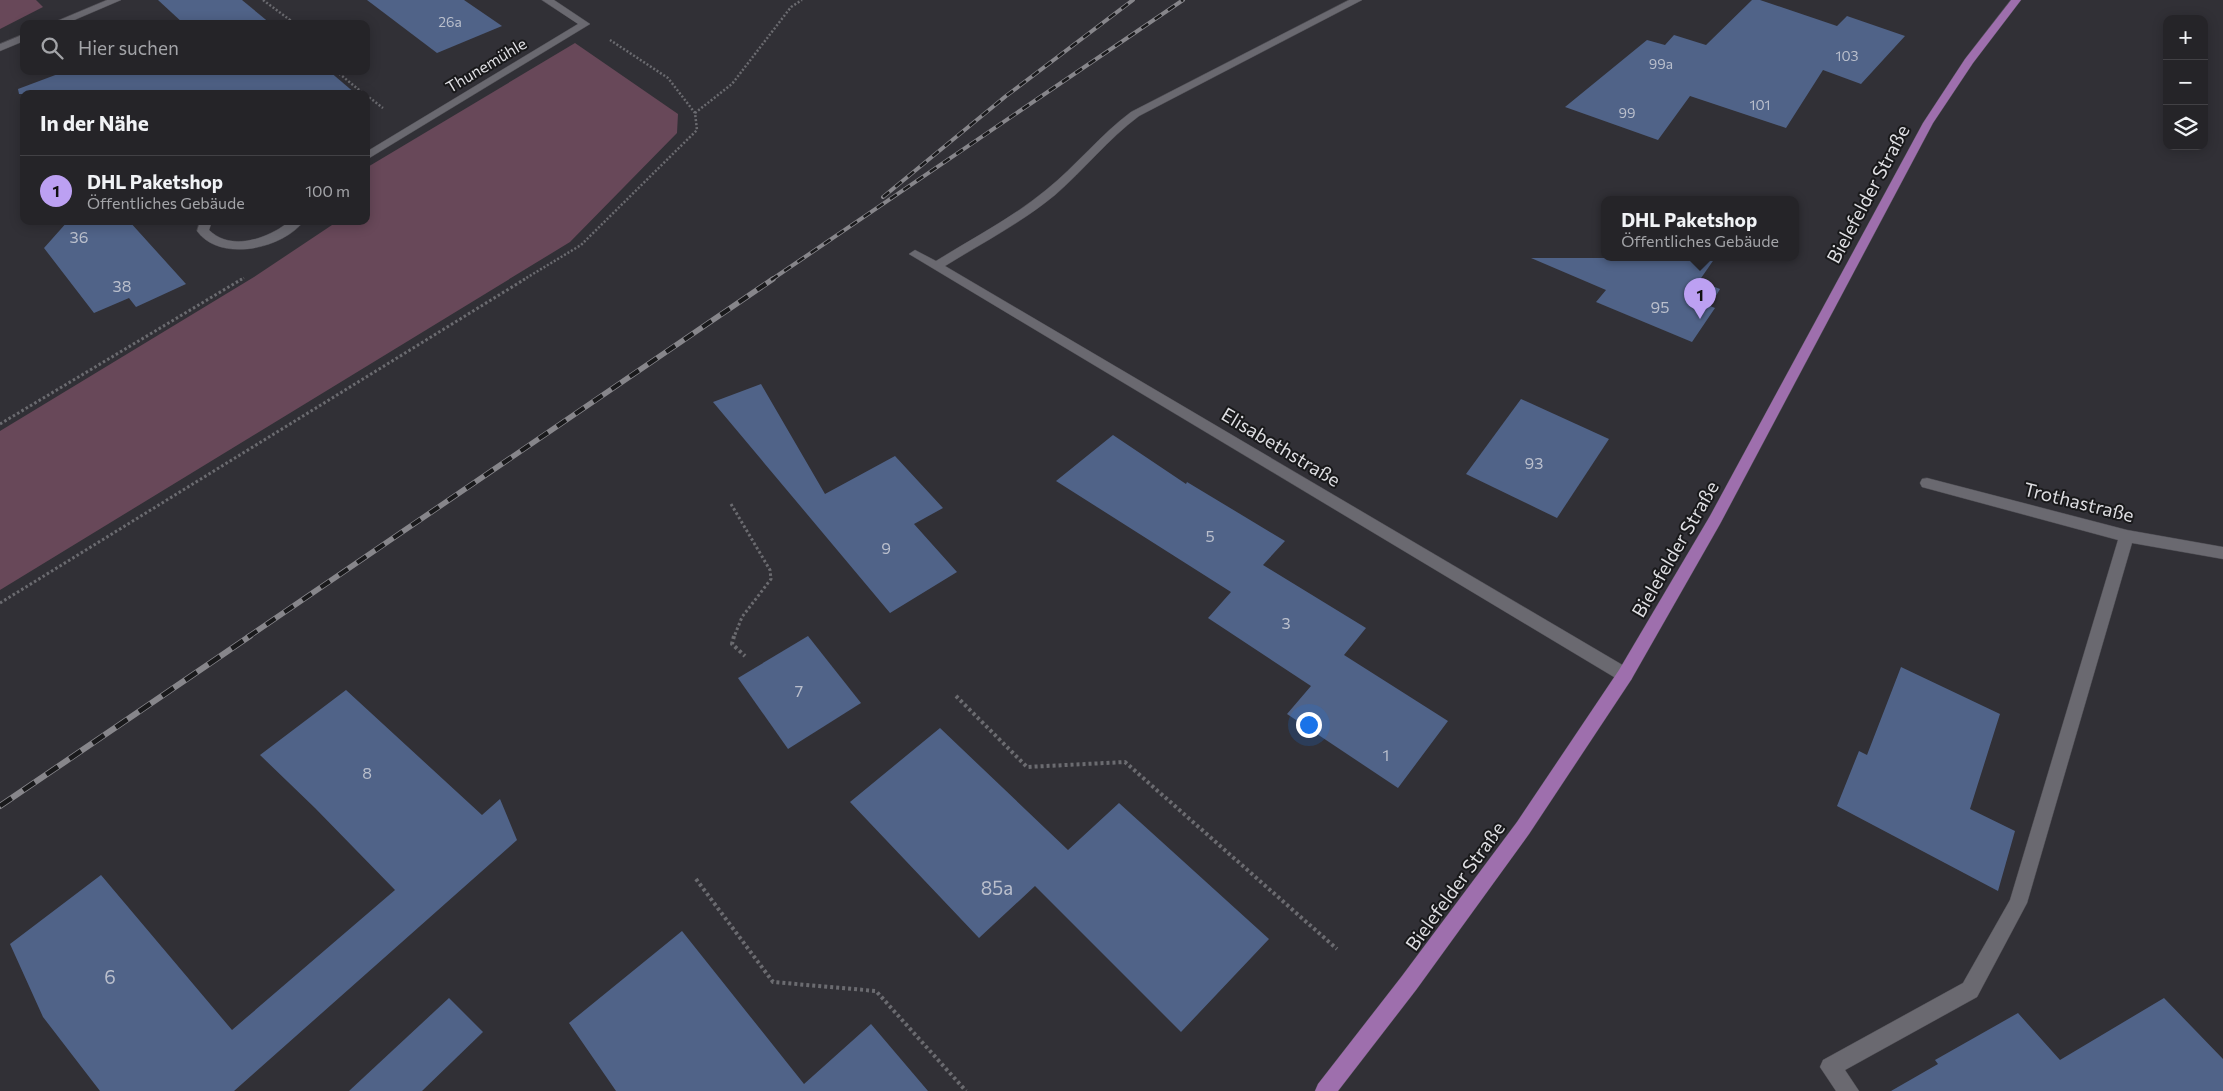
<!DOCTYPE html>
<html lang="de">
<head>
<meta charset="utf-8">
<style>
	body { margin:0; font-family:Commissioner,sans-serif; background:#313034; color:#f1f3f6 }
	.controls { position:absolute; right:15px; top:15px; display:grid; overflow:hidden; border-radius:10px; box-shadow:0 2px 12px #0003 }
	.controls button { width:45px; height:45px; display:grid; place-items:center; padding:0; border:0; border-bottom:1px solid #424145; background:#252428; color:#f1f3f6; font:25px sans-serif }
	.you { position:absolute; left:1308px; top:724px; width:18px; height:18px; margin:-12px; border:4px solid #fff; border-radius:50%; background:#1a73e8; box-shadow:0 0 0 8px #1a73e833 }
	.badge { display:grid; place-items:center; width:32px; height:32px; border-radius:50%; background:#bca0f2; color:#111; font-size:16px; font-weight:700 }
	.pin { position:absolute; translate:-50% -41px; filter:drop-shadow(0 1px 2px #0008) }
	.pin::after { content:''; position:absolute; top:26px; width:18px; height:15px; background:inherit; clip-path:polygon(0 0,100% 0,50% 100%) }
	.popup { position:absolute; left:1601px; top:196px; width:198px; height:65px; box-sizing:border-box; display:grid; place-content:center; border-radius:10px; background:#252428; filter:drop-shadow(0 1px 4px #0005); font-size:16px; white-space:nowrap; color:#a3a4a8 }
	.popup b { font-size:19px; color:#f1f3f6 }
	.popup::after { content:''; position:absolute; left:50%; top:100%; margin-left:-10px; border:10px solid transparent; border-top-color:#252428 }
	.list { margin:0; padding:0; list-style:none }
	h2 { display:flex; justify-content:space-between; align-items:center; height:65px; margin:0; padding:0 20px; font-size:21px }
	h2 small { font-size:16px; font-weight:400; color:#a3a4a8 }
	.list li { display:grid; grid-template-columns:32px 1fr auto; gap:15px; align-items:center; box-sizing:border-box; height:70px; padding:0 20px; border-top:1px solid #424145 }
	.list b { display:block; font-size:19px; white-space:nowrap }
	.list p { margin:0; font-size:16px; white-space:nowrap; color:#a3a4a8 }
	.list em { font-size:16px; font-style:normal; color:#a3a4a8 }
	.icon { flex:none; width:28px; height:28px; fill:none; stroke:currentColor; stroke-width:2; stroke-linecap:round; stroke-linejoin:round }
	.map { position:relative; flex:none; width:2223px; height:1091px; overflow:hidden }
	.search { position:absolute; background:#252428; box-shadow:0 2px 12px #0003; left:20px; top:20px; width:350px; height:55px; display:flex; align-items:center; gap:12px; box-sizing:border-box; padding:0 18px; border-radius:10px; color:#a3a4a8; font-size:19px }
	.panel { position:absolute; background:#252428; box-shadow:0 2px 12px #0003; left:20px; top:90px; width:350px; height:135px; border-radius:10px }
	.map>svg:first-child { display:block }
</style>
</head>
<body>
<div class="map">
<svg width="2223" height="1091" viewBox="0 0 2223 1091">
	<rect width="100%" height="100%" fill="#313036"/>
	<!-- green -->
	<g fill="#684859">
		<path d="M0,0H36L43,7L0,29Z"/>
		<path d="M575,43L678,114L677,133L570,242L0,590V431L254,277L338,221H366V168Z"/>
	</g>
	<!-- building -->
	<g fill="#506388">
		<path d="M158,0H242L271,24H184Z"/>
		<path d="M367,0H464L502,26L437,53Z"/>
		<path d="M1752,0H1760L1837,26L1847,16L1905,36L1861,84L1823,70L1786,128L1690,96L1658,140L1565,107L1647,40L1665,45L1674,35L1706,45Z"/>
		<path d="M66,71H329L356,94H19L18,89Z"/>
		<path d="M68,221H129L186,284L136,307L129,298L94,313L44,248Z"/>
		<path d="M1531,258H1715L1699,281L1720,289L1710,306L1715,308L1692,342L1596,302L1606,290Z"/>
		<path d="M761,384L825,494L895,456L943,508L914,524L957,572L890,613L713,402Z"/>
		<path d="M1521,399L1609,439L1557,518L1466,474Z"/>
		<path d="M1113,435L1186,484L1187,482L1285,541L1263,565L1366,628L1344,655L1448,721L1398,788L1287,714L1311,686L1208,618L1231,592L1056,481Z"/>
		<path d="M808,636L861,703L788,749L738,678Z"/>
		<path d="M1901,667L2000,714L1970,809L2015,831L1998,891L1837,806L1859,751L1867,755Z"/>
		<path d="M346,690L482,815L500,799L517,840L234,1091H100L43,1017L10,944L101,875L232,1030L395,890L315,808L260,755Z"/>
		<path d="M940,728L1068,850L1119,803L1269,939L1181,1032L1035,886L979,938L850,802Z"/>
		<path d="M682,931L804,1084L871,1024L928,1091H616L569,1023Z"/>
		<path d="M449,998L483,1032L422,1091H349Z"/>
		<path d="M2164,998L2223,1059V1091H1891L1938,1064L1935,1060L2018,1013L2060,1060Z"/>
	</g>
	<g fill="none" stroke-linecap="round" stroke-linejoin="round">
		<!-- minor casing -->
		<g stroke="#4c4b51" stroke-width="1">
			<g id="minor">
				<path d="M107,0H121L65,24H50Z"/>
				<path d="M542,0H554L590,24L366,160V152L578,24Z"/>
				<path d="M1349,0H1362L1139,116C1108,139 1084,170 1055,195C1021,223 982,243 945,266L1631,670L1633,675L1631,680L1625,682L1619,680L909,254L915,250L936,261C973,238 1012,218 1046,190C1076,166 1100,135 1131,112Z"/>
				<path d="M24,34V41L0,51V44Z"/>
				<path d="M200,221H212L209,230C227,248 255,242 275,231C280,229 287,222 292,221C295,221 300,221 304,221C282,249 220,263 197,231Z"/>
				<path d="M1927,478L2127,530L2223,547V559L2132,543L2027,903L1977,997L1845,1070L1859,1091H1836L1820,1067L1823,1060L1963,983L2010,900L2118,540L1922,487L1920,483L1922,479Z"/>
			</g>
		</g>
		<!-- major casing -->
		<g stroke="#4c4b51" stroke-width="1">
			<path id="major" d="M2011,0H2021L1973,63L1933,123L1720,524L1631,680L1529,834L1416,990L1338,1091H1315L1318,1084L1402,976L1517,822L1619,670L1710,516L1923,123L1965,59Z"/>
		</g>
		<!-- path-far2 -->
		<g stroke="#6b6b70" stroke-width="2.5" stroke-dasharray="2 2" stroke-linecap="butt">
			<path d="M263,0L290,20L291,24"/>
			<path d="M336,71L364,94"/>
			<path d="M366,95L383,108"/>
			<path d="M695,113L732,84L791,7L802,0"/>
			<path d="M240,280L244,278"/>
			<path d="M523,280L581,245L697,130L695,113L668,78L610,40"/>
		</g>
		<!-- path-far1 -->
		<g stroke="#6b6b70" stroke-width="3" stroke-dasharray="2.5 2.5" stroke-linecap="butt">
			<path d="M0,424L242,279"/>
			<path d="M731,504L770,570L771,579L742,617L734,637"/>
			<path d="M0,603L525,279"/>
		</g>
		<!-- path -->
		<g stroke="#6b6b70" stroke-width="4" stroke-dasharray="3 3" stroke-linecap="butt">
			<path d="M734,636L732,644L745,656"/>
			<path d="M956,696L1027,767L1125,762L1337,949"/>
			<path d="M696,879L773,982L876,991L966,1091"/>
		</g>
		<!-- minor -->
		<use href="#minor" fill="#6a6970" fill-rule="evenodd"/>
		<!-- major -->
		<use href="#major" fill="#9e6fad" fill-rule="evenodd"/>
		<!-- rail-far2 casing -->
		<g stroke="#87868b" stroke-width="4">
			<g id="rail-far2">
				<path d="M883,197L1006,96L1133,0"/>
				<path d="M771,280L1183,0"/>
			</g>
		</g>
		<!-- rail-far1 casing -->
		<g stroke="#87868b" stroke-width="5.5">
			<path id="rail-far1" d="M248,637L773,279"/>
		</g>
		<!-- rail casing -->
		<g stroke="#87868b" stroke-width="6">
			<path id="rail" d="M0,806L250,636"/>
		</g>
		<!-- rail-far2 -->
		<use href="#rail-far2" stroke="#19191b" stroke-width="2.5" stroke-dasharray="8" stroke-linecap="butt"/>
		<!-- rail-far1 -->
		<use href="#rail-far1" stroke="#19191b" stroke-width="4" stroke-dasharray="11" stroke-linecap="butt"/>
		<!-- rail -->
		<use href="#rail" stroke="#19191b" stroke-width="4.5" stroke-dasharray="14" stroke-linecap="butt"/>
	</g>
	<g text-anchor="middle" stroke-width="4" stroke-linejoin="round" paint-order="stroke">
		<!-- far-number labels -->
		<g font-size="14" fill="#babfcc">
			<text x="450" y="27">26a</text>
			<text x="1847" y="61">103</text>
			<text x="1661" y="69">99a</text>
			<text x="1760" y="110">101</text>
			<text x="1627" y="118">99</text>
		</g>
		<!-- far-street labels -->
		<g font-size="16" fill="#dedee2" stroke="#19191b">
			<text transform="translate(486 65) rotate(-31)" y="6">Thunemühle</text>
		</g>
		<!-- number labels -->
		<g font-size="16" fill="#babfcc">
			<text x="79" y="243">36</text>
			<text x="122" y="292">38</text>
			<text x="1660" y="313">95</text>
			<text x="1534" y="469">93</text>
			<text x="1210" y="542">5</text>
			<text x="886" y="554">9</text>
			<text x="1286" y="629">3</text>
			<text x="799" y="697">7</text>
			<text x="1386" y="761">1</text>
			<text x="367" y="779">8</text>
		</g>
		<!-- street labels -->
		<g font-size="19" fill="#dedee2" stroke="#19191b">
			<text transform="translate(1868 194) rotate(-62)" y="7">Bielefelder Straße</text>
			<text transform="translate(1281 447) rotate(31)" y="7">Elisabethstraße</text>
			<text transform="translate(2079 502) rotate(14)" y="7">Trothastraße</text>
			<text transform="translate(1675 549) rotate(-60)" y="7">Bielefelder Straße</text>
			<text transform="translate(1455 886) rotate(-54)" y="7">Bielefelder Straße</text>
		</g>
		<!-- near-number labels -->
		<g font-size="19" fill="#babfcc">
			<text x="997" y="895">85a</text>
			<text x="110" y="984">6</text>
		</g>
	</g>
</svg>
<div class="controls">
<button>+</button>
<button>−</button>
<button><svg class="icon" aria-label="layers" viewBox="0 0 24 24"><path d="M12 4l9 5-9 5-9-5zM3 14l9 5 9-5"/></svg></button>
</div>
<div class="you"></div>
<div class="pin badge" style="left:1700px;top:319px">1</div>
<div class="popup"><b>DHL Paketshop</b>Öffentliches Gebäude</div>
<div class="search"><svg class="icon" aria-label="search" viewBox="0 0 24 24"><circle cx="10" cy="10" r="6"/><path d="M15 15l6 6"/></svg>Hier suchen</div>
<section class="panel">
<h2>In der Nähe<small></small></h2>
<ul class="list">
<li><span class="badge">1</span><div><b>DHL Paketshop</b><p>Öffentliches Gebäude</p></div><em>100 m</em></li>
</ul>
</section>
</div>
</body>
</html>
